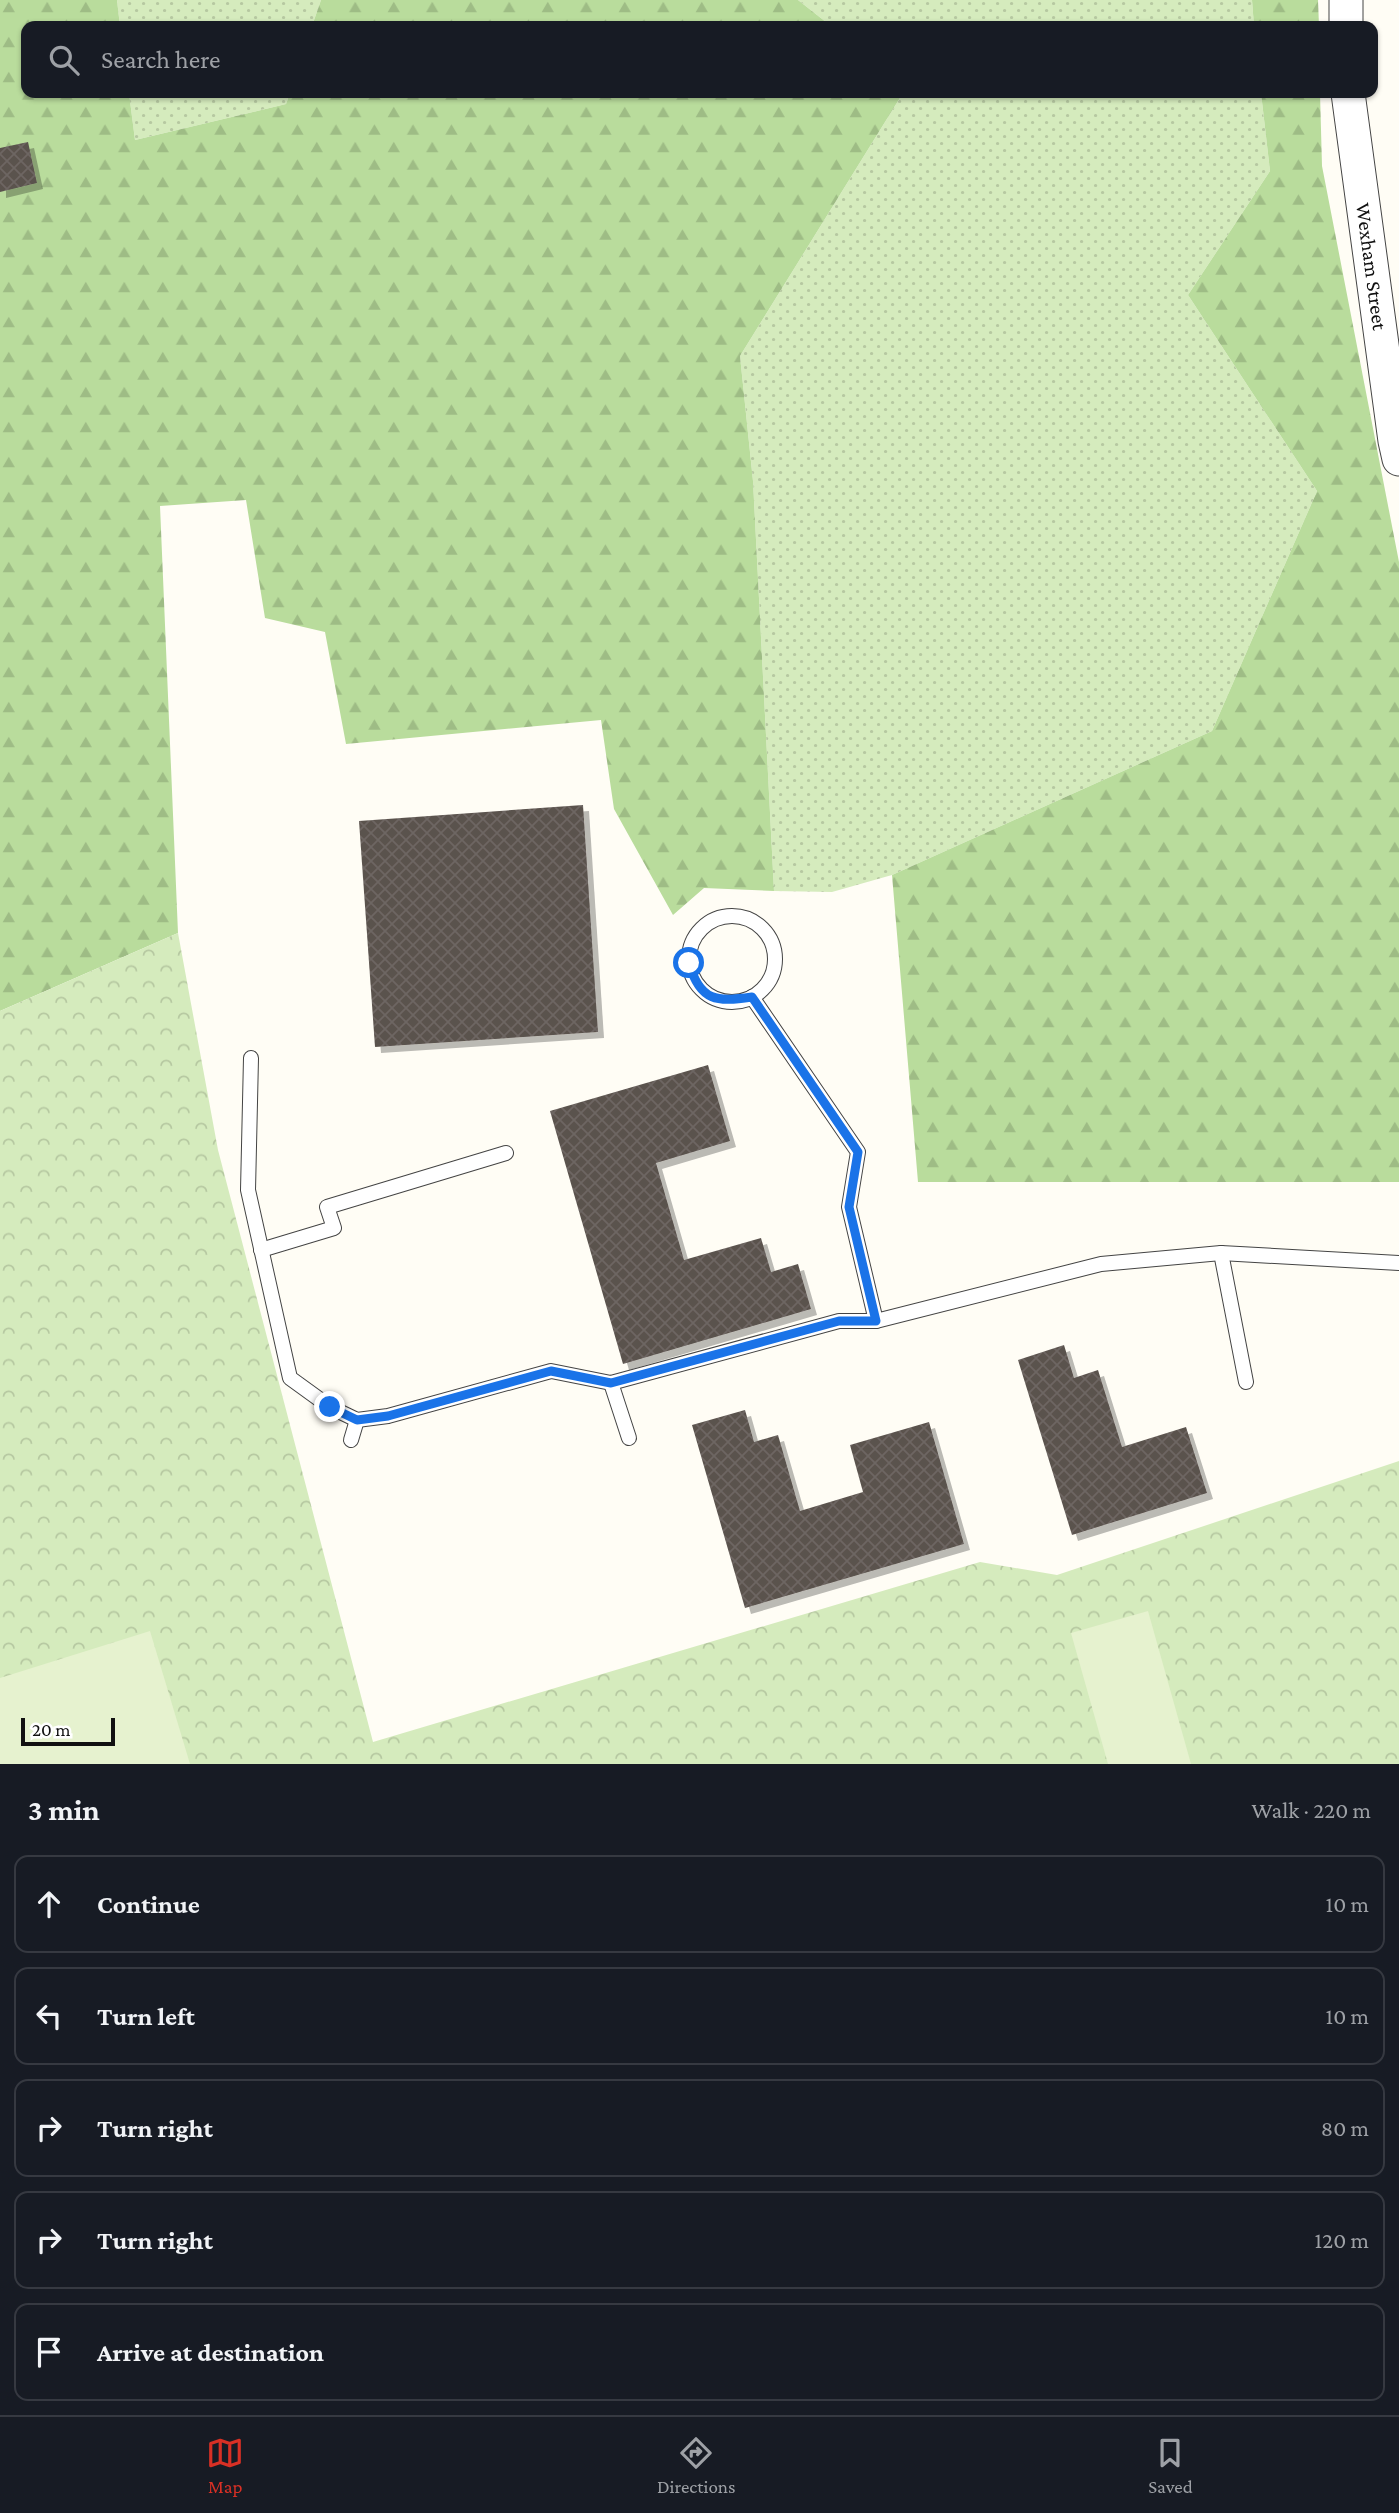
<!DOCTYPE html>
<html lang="en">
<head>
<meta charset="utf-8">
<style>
	body { margin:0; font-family:"Crimson Pro",serif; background:#20242c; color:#f1f3f6 }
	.scale { position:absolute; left:21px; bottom:18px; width:94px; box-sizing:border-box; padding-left:7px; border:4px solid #111; border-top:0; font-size:19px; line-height:24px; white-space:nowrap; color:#111; -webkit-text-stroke:5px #fff; paint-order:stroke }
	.stop { position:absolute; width:21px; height:21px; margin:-16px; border:5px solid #1a73e8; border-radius:50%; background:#fff }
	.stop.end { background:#1a73e8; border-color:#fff; box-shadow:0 2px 7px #0008 }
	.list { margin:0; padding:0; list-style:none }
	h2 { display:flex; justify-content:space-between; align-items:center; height:91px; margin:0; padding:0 28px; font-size:30px }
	h2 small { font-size:23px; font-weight:400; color:#9ea1a6 }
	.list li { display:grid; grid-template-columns:46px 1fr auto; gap:21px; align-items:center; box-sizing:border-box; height:98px; margin:0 14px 14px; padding:0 14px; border:2px solid #363941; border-radius:14px }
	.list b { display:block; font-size:26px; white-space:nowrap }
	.list em { font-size:23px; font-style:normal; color:#9ea1a6 }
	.icon { flex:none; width:38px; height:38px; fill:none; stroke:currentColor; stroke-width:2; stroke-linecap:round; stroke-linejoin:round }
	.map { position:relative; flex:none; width:1399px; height:1764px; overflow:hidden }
	.search { position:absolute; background:#171b24; box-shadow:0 2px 5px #0004; left:21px; right:21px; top:21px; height:77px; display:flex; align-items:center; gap:18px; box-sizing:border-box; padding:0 24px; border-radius:14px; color:#9ea1a6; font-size:26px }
	.sheet { height:651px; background:#171b24 }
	nav { display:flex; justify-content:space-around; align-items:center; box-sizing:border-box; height:98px; border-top:2px solid #363941; background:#171b24; font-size:19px; color:#9ea1a6 }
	nav a { display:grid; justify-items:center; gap:4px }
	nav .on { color:#d93025 }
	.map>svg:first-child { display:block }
</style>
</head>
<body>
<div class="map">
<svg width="1399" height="1764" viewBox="0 0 1399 1764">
	<defs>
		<pattern id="grass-dots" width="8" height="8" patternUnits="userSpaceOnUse" patternTransform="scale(1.75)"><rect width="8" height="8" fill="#d5ebbd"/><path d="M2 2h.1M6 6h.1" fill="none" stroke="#b6c8a1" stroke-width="1.8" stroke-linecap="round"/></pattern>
		<pattern id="forest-firs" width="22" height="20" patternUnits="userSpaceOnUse" patternTransform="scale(1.75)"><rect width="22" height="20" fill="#b9dc9c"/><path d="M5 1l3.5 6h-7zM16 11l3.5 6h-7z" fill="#9ebc85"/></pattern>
		<pattern id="park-crowns" width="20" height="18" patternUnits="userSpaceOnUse" patternTransform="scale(1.75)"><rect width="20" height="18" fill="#d5ebbd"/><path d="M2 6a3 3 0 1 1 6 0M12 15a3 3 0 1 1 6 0" fill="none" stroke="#b6c8a1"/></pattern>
		<pattern id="building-cross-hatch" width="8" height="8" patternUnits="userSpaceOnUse" patternTransform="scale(1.75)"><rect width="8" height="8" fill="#5a524d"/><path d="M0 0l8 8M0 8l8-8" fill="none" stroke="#6d6662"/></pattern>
		<filter id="shadow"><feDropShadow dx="6" dy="6" stdDeviation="0" flood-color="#0004"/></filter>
	</defs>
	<rect width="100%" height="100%" fill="#fffdf5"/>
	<!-- grass -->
	<g fill="url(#grass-dots)">
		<path d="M117,0H321L312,26H120Z"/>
		<path d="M798,0H1252L1254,26H831Z"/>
		<path d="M129,93H290L286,104L135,140Z"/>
		<path d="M903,93H1261L1270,171L1188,295L1317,491L1212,731L892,875L832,892L774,891L753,481L740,356Z"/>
	</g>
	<!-- forest -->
	<g fill="url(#forest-firs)">
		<path d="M0,0H117L120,26H26V93H129L135,140L286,104L290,93H903L740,356L753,481L774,891L704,888L673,915L614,809L601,720L346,744L325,632L265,618L246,500L160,506L178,933L0,1011Z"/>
		<path d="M321,0H798L831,26H312Z"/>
		<path d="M1252,0H1318L1319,26H1254Z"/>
		<path d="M1261,93H1320L1322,166L1399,562V1182H918L892,875L1212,731L1317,491L1188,295L1270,171Z"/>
	</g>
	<!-- park -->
	<path fill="url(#park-crowns)" d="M178,933L218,1150L373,1742L980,1562L1057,1575L1399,1461V1764H0V1011Z"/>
	<!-- pitch -->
	<g fill="#e6f2cf">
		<path d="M1148,1611L1191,1764H1108L1071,1633Z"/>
		<path d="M150,1631L190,1764H0V1678Z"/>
	</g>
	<!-- building -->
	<g fill="url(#building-cross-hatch)" filter="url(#shadow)">
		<path d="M28,142L37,183L0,192V148Z"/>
		<path d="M583,805L598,1032L375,1047L359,821Z"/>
		<path d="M708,1065L730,1141L656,1163L684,1260L761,1238L771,1272L798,1264L811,1309L623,1364L550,1111Z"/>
		<path d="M1064,1345L1074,1378L1098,1370L1122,1447L1186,1427L1207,1493L1072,1535L1018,1360Z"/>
		<path d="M745,1410L754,1442L778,1435L800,1511L863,1492L850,1445L929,1422L964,1544L745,1608L692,1425Z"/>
	</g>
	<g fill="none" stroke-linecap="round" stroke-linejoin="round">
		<!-- service casing -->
		<g stroke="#444" stroke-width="16">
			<g id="service">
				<circle cx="732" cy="959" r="43"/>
				<path d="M752,997L858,1152L849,1207L876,1321"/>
				<path d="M251,1058L248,1190L290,1378L330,1407L357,1420L388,1416L551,1371L611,1383L839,1321H876L1101,1264L1221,1253L1399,1263"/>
				<path d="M261,1250L334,1228L327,1207L506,1153"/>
				<path d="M1221,1253L1246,1382"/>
				<path d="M611,1383L629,1438"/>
				<path d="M351,1440L357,1420"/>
			</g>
		</g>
		<!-- tertiary casing -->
		<g stroke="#444" stroke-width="35">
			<g id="tertiary">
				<path d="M1346,0V26"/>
				<path id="s1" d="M1348,93L1395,441L1399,459"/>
			</g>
		</g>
		<!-- service -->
		<use href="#service" stroke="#fff" stroke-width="14"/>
		<!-- tertiary -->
		<use href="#tertiary" stroke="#fff" stroke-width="33"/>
	</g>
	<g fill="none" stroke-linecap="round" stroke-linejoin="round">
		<!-- route -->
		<path stroke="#1a73e8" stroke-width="9" d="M330,1407L357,1420L388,1416L551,1371L611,1383L839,1321H876L849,1207L858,1152L752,997C717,1002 700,1002 689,963"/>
	</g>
	<g text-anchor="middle" stroke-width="7" stroke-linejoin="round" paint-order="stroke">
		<!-- street labels -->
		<g font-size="21" fill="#111" stroke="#fff">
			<text dy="7" stroke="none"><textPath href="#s1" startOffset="175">Wexham Street</textPath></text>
		</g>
	</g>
</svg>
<div class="scale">20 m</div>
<div class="stop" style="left:689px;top:963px"></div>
<div class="stop end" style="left:330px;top:1407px"></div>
<div class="search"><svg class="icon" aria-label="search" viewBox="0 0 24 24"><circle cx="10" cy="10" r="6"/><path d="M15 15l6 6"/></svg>Search here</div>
</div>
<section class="sheet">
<h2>3 min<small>Walk · 220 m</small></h2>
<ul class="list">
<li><svg class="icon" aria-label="ahead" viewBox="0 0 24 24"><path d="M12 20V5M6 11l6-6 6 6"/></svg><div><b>Continue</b></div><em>10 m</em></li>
<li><svg class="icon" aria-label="left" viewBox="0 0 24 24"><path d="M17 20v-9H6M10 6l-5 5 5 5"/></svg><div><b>Turn left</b></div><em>10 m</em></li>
<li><svg class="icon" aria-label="right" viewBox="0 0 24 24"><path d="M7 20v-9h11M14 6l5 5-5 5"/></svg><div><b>Turn right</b></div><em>80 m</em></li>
<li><svg class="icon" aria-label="right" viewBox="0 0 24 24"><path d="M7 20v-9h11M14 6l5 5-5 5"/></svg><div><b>Turn right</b></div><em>120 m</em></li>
<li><svg class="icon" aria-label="arrive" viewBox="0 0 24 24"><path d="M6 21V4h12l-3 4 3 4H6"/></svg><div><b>Arrive at destination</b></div></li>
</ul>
</section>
<nav>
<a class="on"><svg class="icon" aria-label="map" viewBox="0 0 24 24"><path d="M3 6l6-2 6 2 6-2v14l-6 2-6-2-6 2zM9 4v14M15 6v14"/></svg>Map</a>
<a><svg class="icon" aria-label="directions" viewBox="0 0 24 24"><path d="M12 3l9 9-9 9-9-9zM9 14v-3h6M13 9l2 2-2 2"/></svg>Directions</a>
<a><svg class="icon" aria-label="saved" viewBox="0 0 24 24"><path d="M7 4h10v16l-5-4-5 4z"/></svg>Saved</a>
</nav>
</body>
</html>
